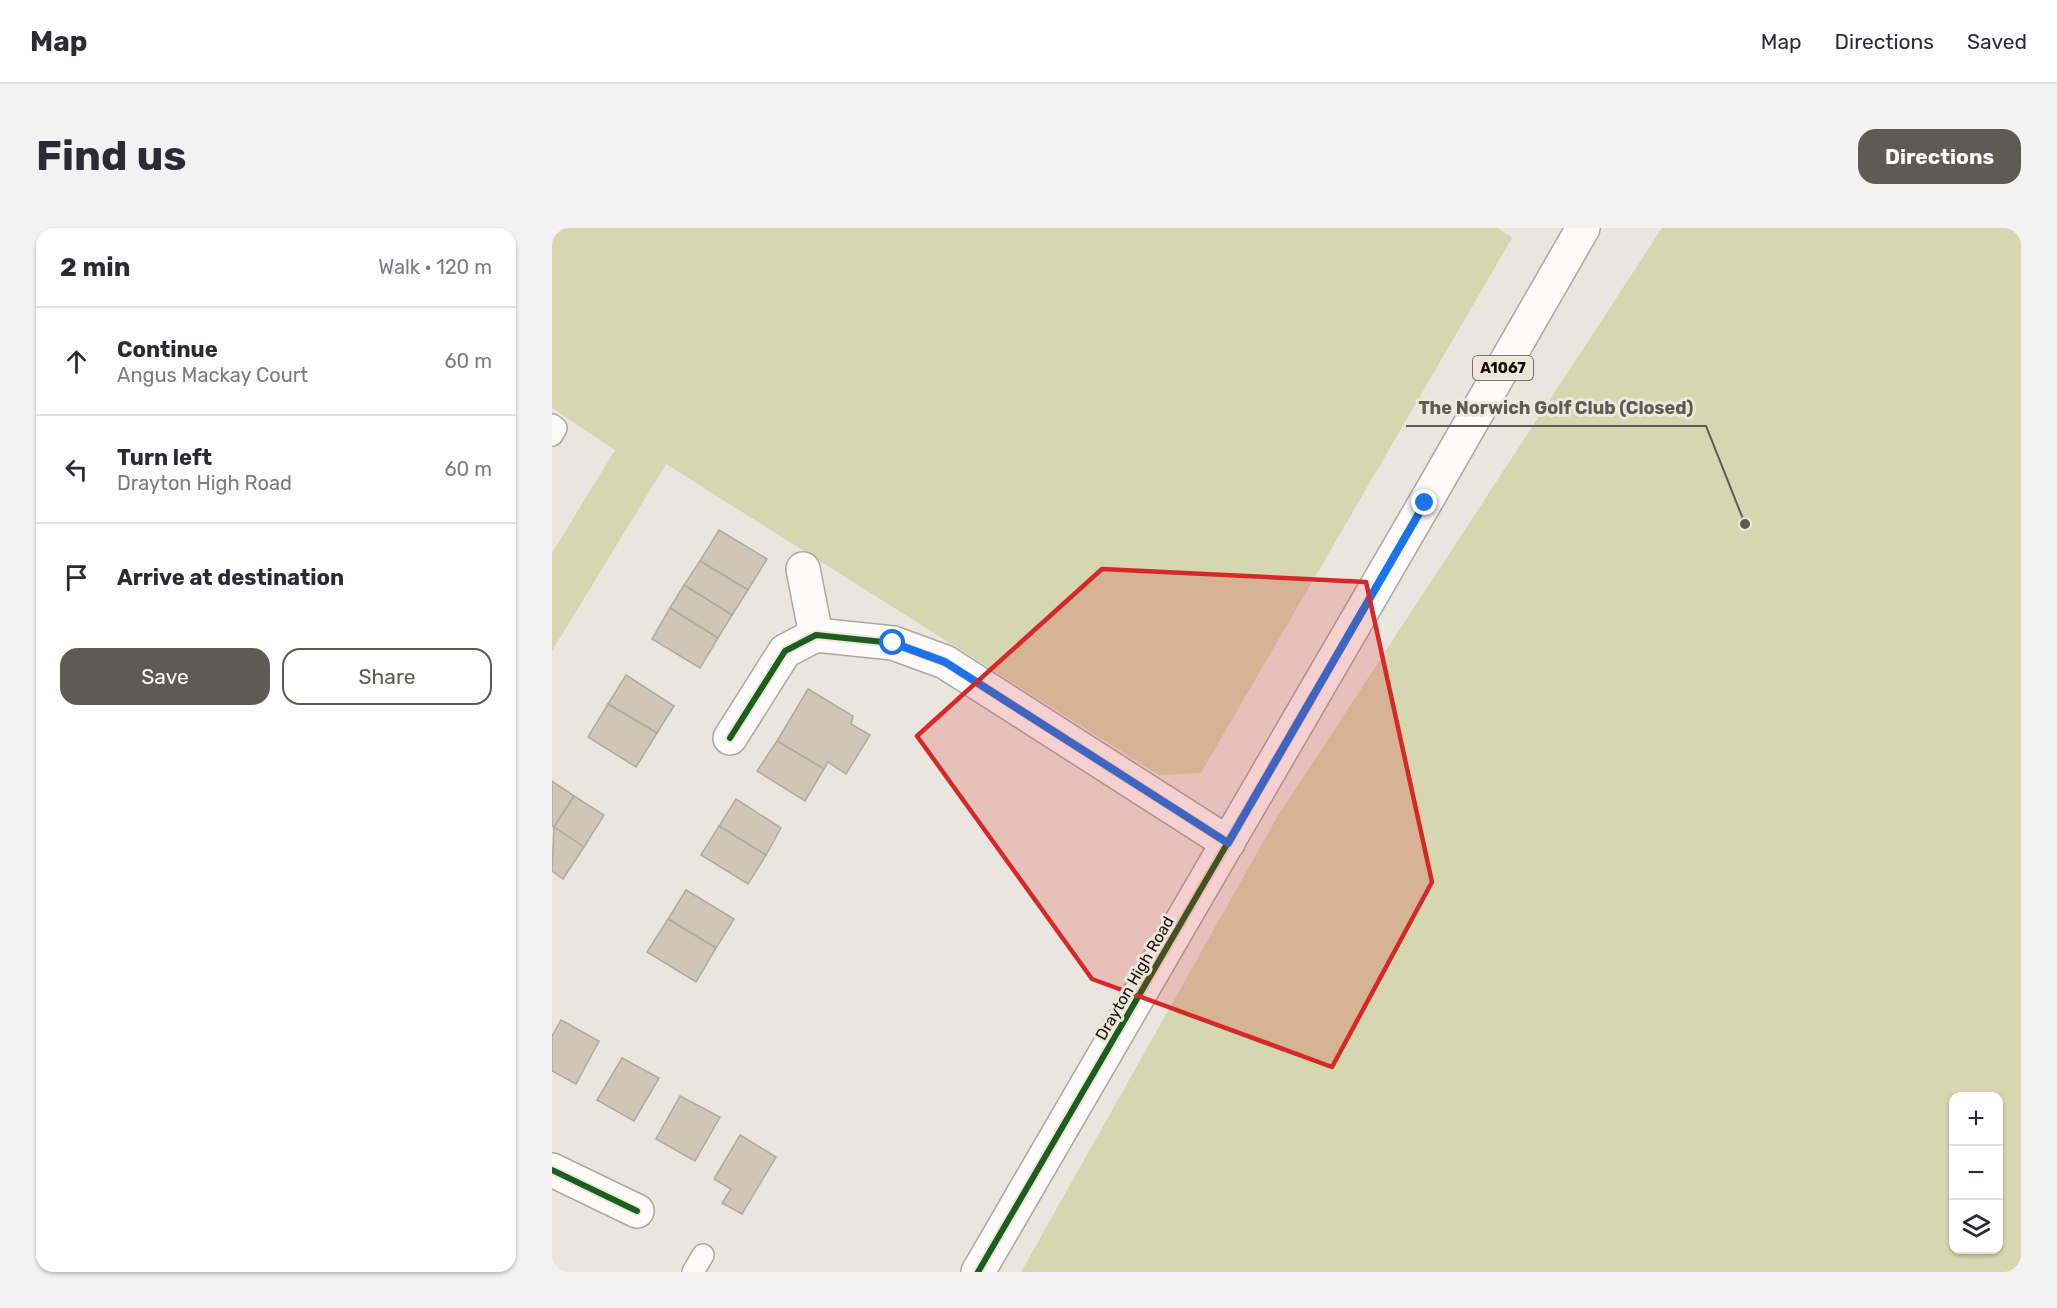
<!DOCTYPE html>
<html lang="en">
<head>
<meta charset="utf-8">
<style>
	body { margin:0; font-family:Rubik,sans-serif; background:#f2f2f3; color:#2b2b33 }
	.controls { position:absolute; right:18px; bottom:18px; display:grid; overflow:hidden; border-radius:12px; box-shadow:0 2px 4px #0004 }
	.controls button { width:54px; height:54px; display:grid; place-items:center; padding:0; border:0; border-bottom:2px solid #e1e1e2; background:#fff; color:#2b2b33; font:30px sans-serif }
	.stop { position:absolute; width:18px; height:18px; margin:-14px; border:4px solid #1a73e8; border-radius:50%; background:#fff }
	.stop.end { background:#1a73e8; border-color:#fff; box-shadow:0 2px 6px #0008 }
	.list { margin:0; padding:0; list-style:none }
	h2 { display:flex; justify-content:space-between; align-items:center; height:78px; margin:0; padding:0 24px; font-size:26px }
	h2 small { font-size:20px; font-weight:400; color:#7c7c81 }
	.list li { display:grid; grid-template-columns:39px 1fr auto; gap:18px; align-items:center; box-sizing:border-box; height:108px; padding:0 24px; border-top:2px solid #e1e1e2 }
	.list b { display:block; font-size:22px; white-space:nowrap }
	.list p { margin:0; font-size:20px; white-space:nowrap; color:#7c7c81 }
	.list em { font-size:20px; font-style:normal; color:#7c7c81 }
	.actions { display:flex; gap:12px; padding:18px 24px }
	.actions a { flex:1; padding:14px 0; border:2px solid #5e5b55; border-radius:18px; text-align:center; font-size:21px; color:#5e5b55 }
	.actions .main { background:#5e5b55; color:#fff }
	.icon { flex:none; width:33px; height:33px; fill:none; stroke:currentColor; stroke-width:2; stroke-linecap:round; stroke-linejoin:round }
	.map { position:relative; flex:none; width:1469px; height:1044px; overflow:hidden; border-radius:18px }
	header { display:flex; align-items:center; gap:36px; box-sizing:border-box; height:84px; padding:0 30px; background:#fff; border-bottom:2px solid #e1e1e2 }
	header strong { font-size:28px }
	nav { display:flex; gap:33px; margin-inline-start:auto; font-size:21px }
	.intro { display:flex; align-items:center; justify-content:space-between; box-sizing:border-box; height:144px; padding:0 36px }
	h1 { margin:0; font-size:42px }
	.button { padding:15px 27px; border-radius:18px; background:#5e5b55; color:#fff; font-size:21px; font-weight:700 }
	main { display:flex; gap:36px; padding:0 36px }
	aside { flex:1; background:#fff; border-radius:18px; box-shadow:0 2px 4px #0004 }
	.map>svg:first-child { display:block }
</style>
</head>
<body>
<header>
<strong>Map</strong>
<nav><a>Map</a><a>Directions</a><a>Saved</a></nav>
</header>
<div class="intro"><h1>Find us</h1><a class="button">Directions</a></div>
<main>
<aside>
<h2>2 min<small>Walk · 120 m</small></h2>
<ul class="list">
<li><svg class="icon" aria-label="ahead" viewBox="0 0 24 24"><path d="M12 20V5M6 11l6-6 6 6"/></svg><div><b>Continue</b><p>Angus Mackay Court</p></div><em>60 m</em></li>
<li><svg class="icon" aria-label="left" viewBox="0 0 24 24"><path d="M17 20v-9H6M10 6l-5 5 5 5"/></svg><div><b>Turn left</b><p>Drayton High Road</p></div><em>60 m</em></li>
<li><svg class="icon" aria-label="arrive" viewBox="0 0 24 24"><path d="M6 21V4h12l-3 4 3 4H6"/></svg><div><b>Arrive at destination</b></div></li>
</ul>
<div class="actions"><a class="main">Save</a><a>Share</a></div>
</aside>
<div class="map">
<svg width="1469" height="1044" viewBox="0 0 1469 1044">
	<rect width="100%" height="100%" fill="#eae6df"/>
	<!-- green -->
	<g fill="#d6d6b1" fill-rule="evenodd">
		<path d="M0,0H946L960,10L649,545L607,547L114,236L0,423V325L63,222L0,180Z"/>
		<path d="M1110,0H1469V1044H469L724,591ZM1402,868H1446V1022H1402Z"/>
	</g>
	<!-- building -->
	<g fill="#cfc6b5" stroke="#adaaa4" stroke-width="1.5">
		<path d="M167,302L215,331L196,362L148,333Z"/>
		<path d="M148,333L196,362L180,387L132,357Z"/>
		<path d="M132,357L180,387L166,410L118,380Z"/>
		<path d="M118,380L166,410L148,440L100,411Z"/>
		<path d="M74,447L122,478L105,505L56,476Z"/>
		<path d="M256,461L301,488L299,496L318,507L294,546L276,534L272,541L225,513Z"/>
		<path d="M56,476L105,505L84,539L36,509Z"/>
		<path d="M225,513L272,541L253,573L205,543Z"/>
		<path d="M0,553L22,568L2,599L0,598Z"/>
		<path d="M22,568L52,587L32,619L2,599Z"/>
		<path d="M184,571L229,600L214,627L167,598Z"/>
		<path d="M167,598L214,627L196,656L149,627Z"/>
		<path d="M2,599L32,619L11,651L0,643Z"/>
		<path d="M134,662L182,691L164,720L116,691Z"/>
		<path d="M116,691L164,720L144,754L95,724Z"/>
		<path d="M9,792L47,813L24,856L0,843V808Z"/>
		<path d="M70,830L107,850L82,893L45,872Z"/>
		<path d="M128,868L168,889L143,933L104,911Z"/>
		<path d="M188,907L224,929L190,986L170,975L179,961L162,951Z"/>
	</g>
	<g fill="none" stroke-linecap="round" stroke-linejoin="round">
		<!-- service casing -->
		<g stroke="#aaa7a1" stroke-width="24">
			<g id="service">
				<path d="M0,197L4,200L0,207"/>
				<path d="M141,1044L151,1027"/>
			</g>
		</g>
		<!-- minor casing -->
		<g stroke="#aaa7a1" stroke-width="36">
			<g id="minor">
				<path d="M251,341L264,407"/>
				<path d="M178,510L233,423L264,407L341,415L393,434L676,615"/>
				<path d="M0,942L85,983"/>
			</g>
		</g>
		<!-- primary casing -->
		<g stroke="#aaa7a1" stroke-width="36">
			<path id="primary" d="M426,1044L873,275L1031,0"/>
		</g>
		<!-- service -->
		<use href="#service" stroke="#fcfbfa" stroke-width="21"/>
		<!-- minor -->
		<use href="#minor" stroke="#fcfbfa" stroke-width="33"/>
		<!-- primary -->
		<use href="#primary" stroke="#fcfbfa" stroke-width="33"/>
		<!-- cycleway casing -->
		<g stroke="#efe7da" stroke-width="10">
			<g id="cycleway">
				<path d="M178,510L233,423L264,407L341,415L393,434L676,615"/>
				<path d="M0,942L85,983"/>
				<path d="M426,1044L760,470"/>
			</g>
		</g>
		<!-- cycleway -->
		<use href="#cycleway" stroke="#1b5e20" stroke-width="6"/>
	</g>
	<g fill="none" stroke-linecap="round" stroke-linejoin="round">
		<!-- route -->
		<path stroke="#1a73e8" stroke-width="8" d="M341,415L393,434L676,615L873,275"/>
	</g>
	<!-- marked area -->
	<path fill="#d62828" fill-opacity="0.2" stroke="#d62828" stroke-width="4.5" stroke-linejoin="round" d="M550,341L814,354L880,654L780,839L540,751L365,508Z"/>
	<g text-anchor="middle" stroke-width="6" stroke-linejoin="round" paint-order="stroke">
		<!-- shield labels -->
		<rect fill="#efe7da" stroke="#555049" stroke-width="1.5" x="921" y="128" width="60" height="24" rx="4.5"/>
		<g font-size="15" font-weight="bold" fill="#13100b">
			<text x="951" y="145">A1067</text>
		</g>
		<!-- street labels -->
		<g font-size="16" fill="#13100b" stroke="#efe7da">
			<text transform="translate(582 750) rotate(-60)" y="6">Drayton High Road</text>
		</g>
	</g>
	<!-- callouts -->
	<path fill="none" stroke="#5e5b55" stroke-width="2" d="M1193 296L1154 198H854"/>
	<circle fill="#5e5b55" stroke="#efe7da" stroke-width="2" cx="1193" cy="296" r="6"/>
	<g font-size="18" text-anchor="middle" font-weight="bold" fill="#5e5b55" stroke="#efe7da" stroke-width="6" stroke-linejoin="round" paint-order="stroke">
		<text x="1004" y="186">The Norwich Golf Club (Closed)</text>
	</g>
</svg>
<div class="controls">
<button>+</button>
<button>−</button>
<button><svg class="icon" aria-label="layers" viewBox="0 0 24 24"><path d="M12 4l9 5-9 5-9-5zM3 14l9 5 9-5"/></svg></button>
</div>
<div class="stop" style="left:341px;top:415px"></div>
<div class="stop end" style="left:873px;top:275px"></div>
</div>
</main>
</body>
</html>
